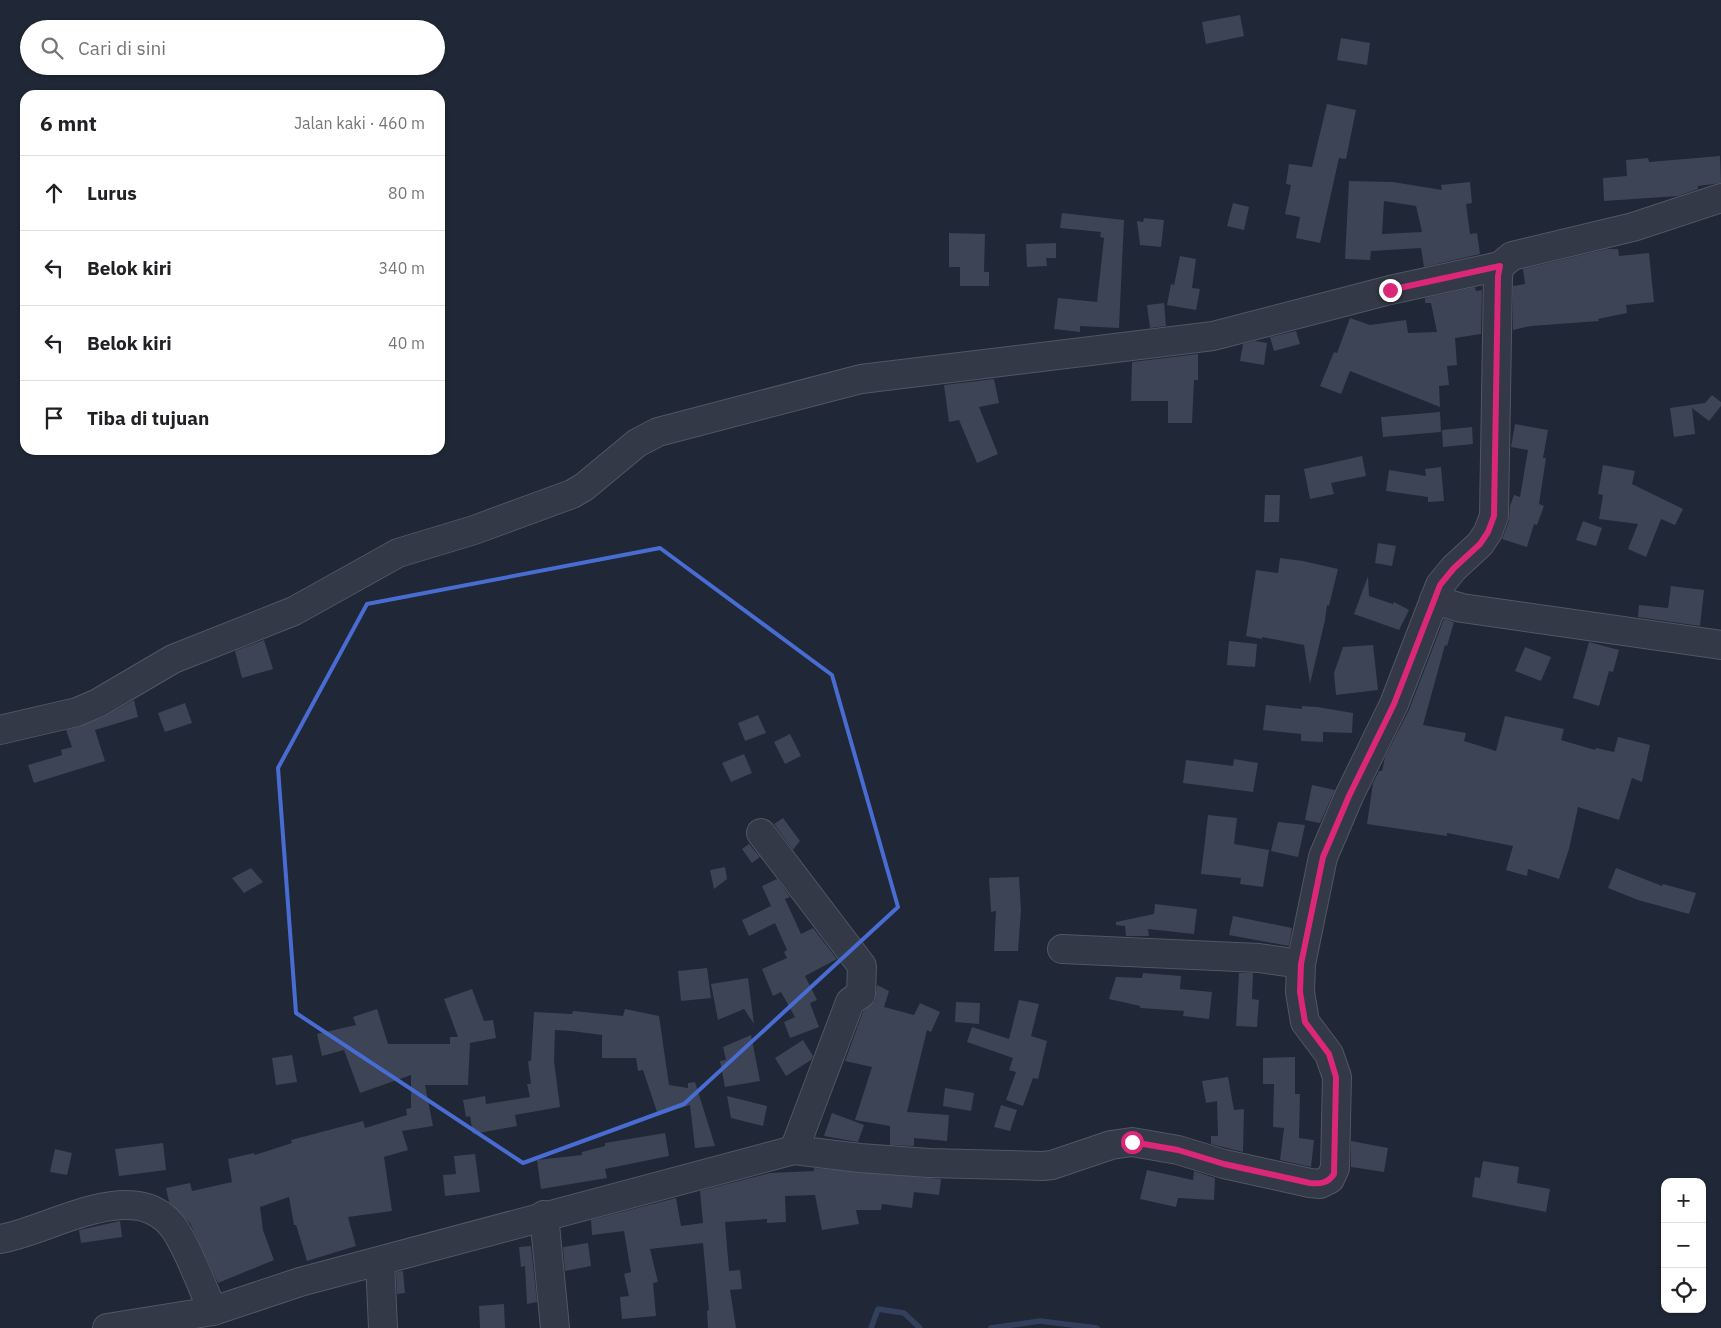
<!DOCTYPE html>
<html lang="id">
<head>
<meta charset="utf-8">
<style>
	body { margin:0; font-family:"IBM Plex Sans",sans-serif; background:#f2f2f2; color:#202124 }
	.controls { position:absolute; right:15px; bottom:15px; display:grid; overflow:hidden; border-radius:10px; box-shadow:0 1px 4px #0004 }
	.controls button { width:45px; height:45px; display:grid; place-items:center; padding:0; border:0; border-bottom:1px solid #e0e0e0; background:#fff; color:#202124; font:25px sans-serif }
	.stop { position:absolute; width:15px; height:15px; margin:-11px; border:4px solid #db2777; border-radius:50%; background:#fff }
	.stop.end { background:#db2777; border-color:#fff; box-shadow:0 1px 5px #0008 }
	.list { margin:0; padding:0; list-style:none }
	h2 { display:flex; justify-content:space-between; align-items:center; height:65px; margin:0; padding:0 20px; font-size:21px }
	h2 small { font-size:16px; font-weight:400; color:#757577 }
	.list li { display:grid; grid-template-columns:32px 1fr auto; gap:15px; align-items:center; box-sizing:border-box; height:75px; padding:0 20px; border-top:1px solid #e0e0e0 }
	.list b { display:block; font-size:19px; white-space:nowrap }
	.list em { font-size:16px; font-style:normal; color:#757577 }
	.icon { flex:none; width:28px; height:28px; fill:none; stroke:currentColor; stroke-width:2; stroke-linecap:round; stroke-linejoin:round }
	.map { position:relative; flex:none; width:1721px; height:1328px; overflow:hidden }
	.search { position:absolute; background:#fff; box-shadow:0 1px 4px #0004; left:20px; top:20px; width:425px; height:55px; display:flex; align-items:center; gap:12px; box-sizing:border-box; padding:0 18px; border-radius:28px; color:#757577; font-size:19px }
	.panel { position:absolute; background:#fff; box-shadow:0 1px 4px #0004; left:20px; top:90px; width:425px; height:365px; border-radius:15px }
	.map>svg:first-child { display:block }
</style>
</head>
<body>
<div class="map">
<svg width="1721" height="1328" viewBox="0 0 1721 1328">
	<rect width="100%" height="100%" fill="#202736"/>
	<g fill="none" stroke-linecap="round" stroke-linejoin="round">
		<!-- stream -->
		<g stroke="#33405d" stroke-width="5.5">
			<path d="M871,1328L878,1309L904,1313L920,1328"/>
			<path d="M991,1328L1040,1321L1097,1328"/>
		</g>
	</g>
	<!-- building -->
	<g fill="#3c4456" fill-rule="evenodd">
		<path d="M1240,15L1244,36L1206,44L1202,22Z"/>
		<path d="M1341,38L1370,43L1367,65L1337,60Z"/>
		<path d="M1327,104L1356,110L1346,159L1339,158L1320,243L1296,238L1300,217L1285,214L1291,185L1286,184L1289,164L1312,167Z"/>
		<path d="M1720,156L1721,183L1698,186V189L1678,196L1604,201L1603,178L1627,176L1626,160L1648,158L1649,162Z"/>
		<path d="M1349,181L1393,182L1442,190L1441,185L1470,182L1472,203L1466,204L1470,234L1477,233L1480,254L1424,267L1421,248L1371,251L1370,260L1345,259ZM1384,201L1416,206L1422,232L1382,234Z"/>
		<path d="M1233,203L1249,207L1244,230L1227,226Z"/>
		<path d="M1062,213L1124,220L1119,328L1080,326V332L1054,329L1058,298L1097,302L1104,238L1100,237L1101,232L1060,228Z"/>
		<path d="M1144,218L1164,220L1161,247L1140,245L1137,221L1143,222Z"/>
		<path d="M949,233L985,234L984,272H989V286H960V267H949Z"/>
		<path d="M1056,243V258H1046L1047,266L1027,267L1026,244Z"/>
		<path d="M1607,249H1618L1619,256L1649,253L1654,302L1626,305L1627,313L1598,319L1599,321L1531,326L1513,330V286L1525,284L1523,269Z"/>
		<path d="M1180,256L1196,259L1192,288L1200,289L1196,310L1167,305L1171,284L1174,285Z"/>
		<path d="M1475,287L1476,291L1482,290L1481,334L1455,338L1457,365L1447,366L1449,385L1439,386L1440,407L1350,371L1341,394L1320,386L1334,352L1337,353L1350,318L1370,325L1406,320L1408,333L1437,332L1431,303H1425V298Z"/>
		<path d="M1164,303L1166,326L1150,328L1147,305Z"/>
		<path d="M1296,331L1300,344L1274,351L1270,337Z"/>
		<path d="M1255,341L1267,343L1264,365L1240,361L1243,344Z"/>
		<path d="M1198,354V380H1194L1192,423H1168V401H1131L1132,362Z"/>
		<path d="M994,379L999,403L979,407L998,454L977,463L959,420L949,422L944,385Z"/>
		<path d="M1712,395L1721,402V406L1709,421L1692,408L1695,434L1674,437L1670,408L1705,403Z"/>
		<path d="M1440,412L1441,432L1383,437L1381,417Z"/>
		<path d="M1515,424L1548,430L1543,458H1546L1539,504L1544,506L1537,525L1534,524L1527,547L1502,539L1509,521L1510,506L1514,495L1520,497L1528,450L1511,447Z"/>
		<path d="M1472,427L1473,444L1443,447L1442,430Z"/>
		<path d="M1362,456L1366,476L1331,483L1334,494L1310,499L1304,469Z"/>
		<path d="M1603,465L1635,471L1632,484L1683,509L1675,525L1661,519L1646,557L1628,549L1638,524L1599,519L1603,495L1598,494Z"/>
		<path d="M1441,467L1444,501L1428,502V497L1386,491L1389,470L1426,476L1425,469Z"/>
		<path d="M1265,495H1280L1279,522H1264Z"/>
		<path d="M1583,521L1602,528L1596,546L1576,540Z"/>
		<path d="M1378,543L1396,546L1392,566L1375,563Z"/>
		<path d="M1280,558L1303,561L1338,569L1329,606L1327,605L1325,620L1310,684L1304,645L1262,637V639L1246,636L1256,570L1278,573Z"/>
		<path d="M1368,576L1369,596L1393,604L1394,602L1409,610L1399,630L1354,614Z"/>
		<path d="M1671,586L1704,590L1700,626L1638,617L1639,605L1668,608Z"/>
		<path d="M1444,619L1454,622L1447,646L1445,645L1423,725L1466,733L1464,741L1496,751L1505,716L1564,729L1561,740L1595,750L1596,748L1614,752L1618,737L1650,745L1642,782L1632,778L1619,820L1578,807L1569,849L1559,879L1528,869L1527,876L1506,870L1513,846L1447,833V836L1367,824L1373,783L1379,771H1382L1385,757L1409,710Z"/>
		<path d="M264,640L273,669L242,678L235,651Z"/>
		<path d="M1229,641L1257,644L1255,667L1227,665Z"/>
		<path d="M1589,642L1619,650L1613,672L1609,671L1599,706L1573,698Z"/>
		<path d="M1373,645L1378,690L1336,695L1334,673L1343,647Z"/>
		<path d="M1525,647L1551,657L1541,681L1515,671Z"/>
		<path d="M134,700L138,717L95,730L105,761L34,783L28,765L62,755L61,750L72,747L66,730L104,717Z"/>
		<path d="M185,703L192,723L165,732L158,713Z"/>
		<path d="M1266,705L1302,709V706L1317,707L1353,713L1352,733L1323,732V742L1301,741V734L1263,730Z"/>
		<path d="M758,715L766,733L745,741L738,723Z"/>
		<path d="M790,734L801,756L785,764L774,742Z"/>
		<path d="M744,754L752,773L731,782L722,763Z"/>
		<path d="M1234,759L1258,763L1253,792L1183,783L1186,760L1233,766Z"/>
		<path d="M1312,785L1335,790L1320,823L1305,820Z"/>
		<path d="M1208,815L1237,818L1234,844L1269,850L1263,887L1240,884L1241,878L1201,874Z"/>
		<path d="M783,818L800,841L793,850L774,824Z"/>
		<path d="M1278,822L1305,825L1298,857L1271,851Z"/>
		<path d="M749,844L760,857L752,863L742,849Z"/>
		<path d="M725,867L727,879L714,889L710,870Z"/>
		<path d="M251,868L263,882L244,893L232,878Z"/>
		<path d="M1616,868L1662,886L1663,884L1696,893L1689,914L1638,900L1608,888Z"/>
		<path d="M1019,877L1021,910L1018,951H994L996,911L991,912L989,878Z"/>
		<path d="M777,879L790,897L785,899L801,934L813,928L837,959L805,976L817,1000L810,1003L819,1027L790,1038L784,1022L795,1017L781,992L773,996L762,969L787,958L784,952L787,950L775,923L749,936L742,920L771,906L762,886Z"/>
		<path d="M1155,904L1197,909L1194,934L1148,929L1149,936H1126L1125,926L1116,925V922L1154,914Z"/>
		<path d="M1233,916L1292,928L1289,946L1229,935Z"/>
		<path d="M707,968L711,998L681,1001L678,971Z"/>
		<path d="M1143,973L1181,976L1180,989L1212,992L1209,1019L1183,1016L1184,1011L1140,1008V1006L1109,999L1116,977L1142,978Z"/>
		<path d="M1239,973H1253L1252,999L1259,1000L1257,1027L1236,1026Z"/>
		<path d="M748,978L754,1024L744,1009L718,1020L711,984Z"/>
		<path d="M877,985L889,991L884,1007L914,1015L920,1003L940,1012L931,1032L927,1030L907,1112L949,1115L947,1141L914,1138V1146L890,1145V1126L855,1120L872,1067L845,1061L863,1012L875,1001Z"/>
		<path d="M472,989L484,1021L493,1020L496,1038L470,1043L468,1085H425L433,1126L402,1131L408,1150L384,1157L392,1211L348,1217L356,1246L307,1261L296,1225H294L289,1197L260,1207L263,1230L274,1260L218,1283L190,1223L169,1202L166,1188L190,1183L192,1191L232,1182L228,1159L254,1153L255,1155L292,1143L291,1140L363,1121L365,1128L407,1115L406,1109L411,1108V1075L360,1093L344,1050L322,1056L317,1034L356,1025L353,1017L377,1009L388,1044H450V1037H458L444,999Z"/>
		<path d="M1019,1000L1039,1004L1031,1036L1047,1041L1038,1079L1033,1078L1023,1106L1006,1100L1016,1072L1009,1070L1013,1058L967,1042L972,1027L1009,1039Z"/>
		<path d="M956,1002L980,1003L979,1024L955,1022Z"/>
		<path d="M625,1009L659,1016L669,1085L688,1088V1083L695,1082L715,1146L695,1148L690,1105L658,1115L643,1070L638,1071L636,1058H602V1035L571,1031L555,1030L554,1061L560,1107L515,1115L517,1126L473,1134L470,1116L466,1117L463,1100L485,1096L486,1104L530,1097L527,1084H531L528,1061H531L534,1012L572,1014L573,1011L623,1016Z"/>
		<path d="M751,1035L760,1081L725,1087L720,1061L726,1060L723,1047Z"/>
		<path d="M803,1040L813,1056L811,1060L786,1076L775,1058Z"/>
		<path d="M292,1055L297,1082L276,1085L272,1058Z"/>
		<path d="M1295,1057V1094H1300L1299,1138L1314,1140L1311,1167L1280,1160L1284,1128L1273,1127L1274,1084H1263V1058Z"/>
		<path d="M1228,1077L1234,1110L1244,1109L1243,1152L1211,1144V1136H1218L1217,1101L1206,1103L1202,1081Z"/>
		<path d="M945,1088L974,1093L971,1111L943,1106Z"/>
		<path d="M727,1096L767,1106L763,1126L731,1118Z"/>
		<path d="M1001,1105L1017,1110L1010,1131L994,1127Z"/>
		<path d="M832,1113L864,1125L858,1142L824,1136Z"/>
		<path d="M665,1133L669,1156L605,1169L607,1178L541,1189L537,1160L582,1155V1152L605,1146V1143Z"/>
		<path d="M1351,1141L1388,1148L1384,1172L1351,1167Z"/>
		<path d="M163,1143L166,1170L119,1176L115,1149Z"/>
		<path d="M55,1149L72,1153L67,1175L50,1172Z"/>
		<path d="M475,1154L480,1192L445,1196L443,1175L456,1174L454,1156Z"/>
		<path d="M1483,1161L1519,1167L1517,1183L1550,1189L1546,1212L1472,1197L1475,1177L1480,1178Z"/>
		<path d="M814,1168L941,1179L939,1195L914,1192L912,1208L882,1204L881,1210H856L859,1224L822,1230L815,1195L785,1196L786,1222L767,1223V1219L725,1222L729,1271L740,1270L742,1289L730,1290L736,1328H708L707,1311L709,1310L703,1243L650,1249L658,1282L653,1283L656,1316L622,1319L620,1297L629,1296L624,1274L631,1272L624,1231L592,1235L591,1220L676,1198L681,1226L703,1223L700,1191L770,1173L814,1171Z"/>
		<path d="M1147,1170L1193,1180L1194,1171L1215,1178L1214,1200L1178,1198L1176,1207L1140,1199Z"/>
		<path d="M120,1221L122,1237L81,1243L79,1230Z"/>
		<path d="M588,1243L591,1266L565,1271L563,1247Z"/>
		<path d="M531,1246L537,1302L527,1304L525,1266L521,1267L519,1247Z"/>
		<path d="M403,1271L405,1293L397,1294L396,1272Z"/>
		<path d="M504,1304L505,1328H480L479,1306Z"/>
	</g>
	<g fill="none" stroke-linecap="round" stroke-linejoin="round">
		<!-- minor casing -->
		<g stroke="#515664" stroke-width="30">
			<g id="minor">
				<path d="M1434,600L1462,608L1721,645"/>
				<path d="M0,730L77,712L98,703L173,659L294,611L398,553L474,530L572,494L584,487L637,443L658,432L861,379L1213,336L1390,290L1500,266"/>
				<path d="M761,833L862,966L861,994L850,1002L794,1150"/>
				<path d="M1062,949L1259,958L1301,964"/>
				<path d="M544,1215L555,1328"/>
				<path d="M0,1239C50,1231 138,1172 176,1231C191,1255 201,1285 213,1311"/>
				<path d="M380,1261L383,1328"/>
				<path d="M107,1328L213,1311L300,1282L794,1150L860,1158L929,1163L1043,1166L1052,1165L1111,1145L1132,1142L1178,1150L1224,1164L1310,1183L1320,1184L1330,1179L1335,1168L1337,1077L1329,1054L1305,1022L1300,992L1301,964L1323,857L1349,796L1394,704L1440,585L1454,568L1480,544L1488,532L1494,516L1498,276L1500,266L1512,256L1633,227L1721,198"/>
			</g>
		</g>
		<!-- minor -->
		<use href="#minor" stroke="#333946" stroke-width="28"/>
	</g>
	<g fill="none" stroke-linecap="round" stroke-linejoin="round">
		<!-- route -->
		<path stroke="#db2777" stroke-width="6" d="M1132,1142L1178,1150L1224,1164L1310,1183C1321,1184 1328,1183 1334,1174L1336,1077L1329,1054L1305,1022L1300,992L1301,964L1323,857L1349,796L1394,704L1440,585L1454,568L1480,544L1488,532L1494,516L1498,276L1500,266L1390,290"/>
	</g>
	<!-- marked area -->
	<path fill="none" stroke="#486cd2" stroke-width="4" stroke-linejoin="round" d="M660,548L832,675L898,907L684,1104L523,1163L296,1013L278,768L367,604Z"/>
</svg>
<div class="controls">
<button>+</button>
<button>−</button>
<button><svg class="icon" aria-label="locate" viewBox="0 0 24 24"><circle cx="12" cy="12" r="6"/><path d="M12 2v4M12 18v4M2 12h4M18 12h4"/></svg></button>
</div>
<div class="stop" style="left:1132px;top:1142px"></div>
<div class="stop end" style="left:1390px;top:290px"></div>
<div class="search"><svg class="icon" aria-label="search" viewBox="0 0 24 24"><circle cx="10" cy="10" r="6"/><path d="M15 15l6 6"/></svg>Cari di sini</div>
<section class="panel">
<h2>6 mnt<small>Jalan kaki · 460 m</small></h2>
<ul class="list">
<li><svg class="icon" aria-label="ahead" viewBox="0 0 24 24"><path d="M12 20V5M6 11l6-6 6 6"/></svg><div><b>Lurus</b></div><em>80 m</em></li>
<li><svg class="icon" aria-label="left" viewBox="0 0 24 24"><path d="M17 20v-9H6M10 6l-5 5 5 5"/></svg><div><b>Belok kiri</b></div><em>340 m</em></li>
<li><svg class="icon" aria-label="left" viewBox="0 0 24 24"><path d="M17 20v-9H6M10 6l-5 5 5 5"/></svg><div><b>Belok kiri</b></div><em>40 m</em></li>
<li><svg class="icon" aria-label="arrive" viewBox="0 0 24 24"><path d="M6 21V4h12l-3 4 3 4H6"/></svg><div><b>Tiba di tujuan</b></div></li>
</ul>
</section>
</div>
</body>
</html>
